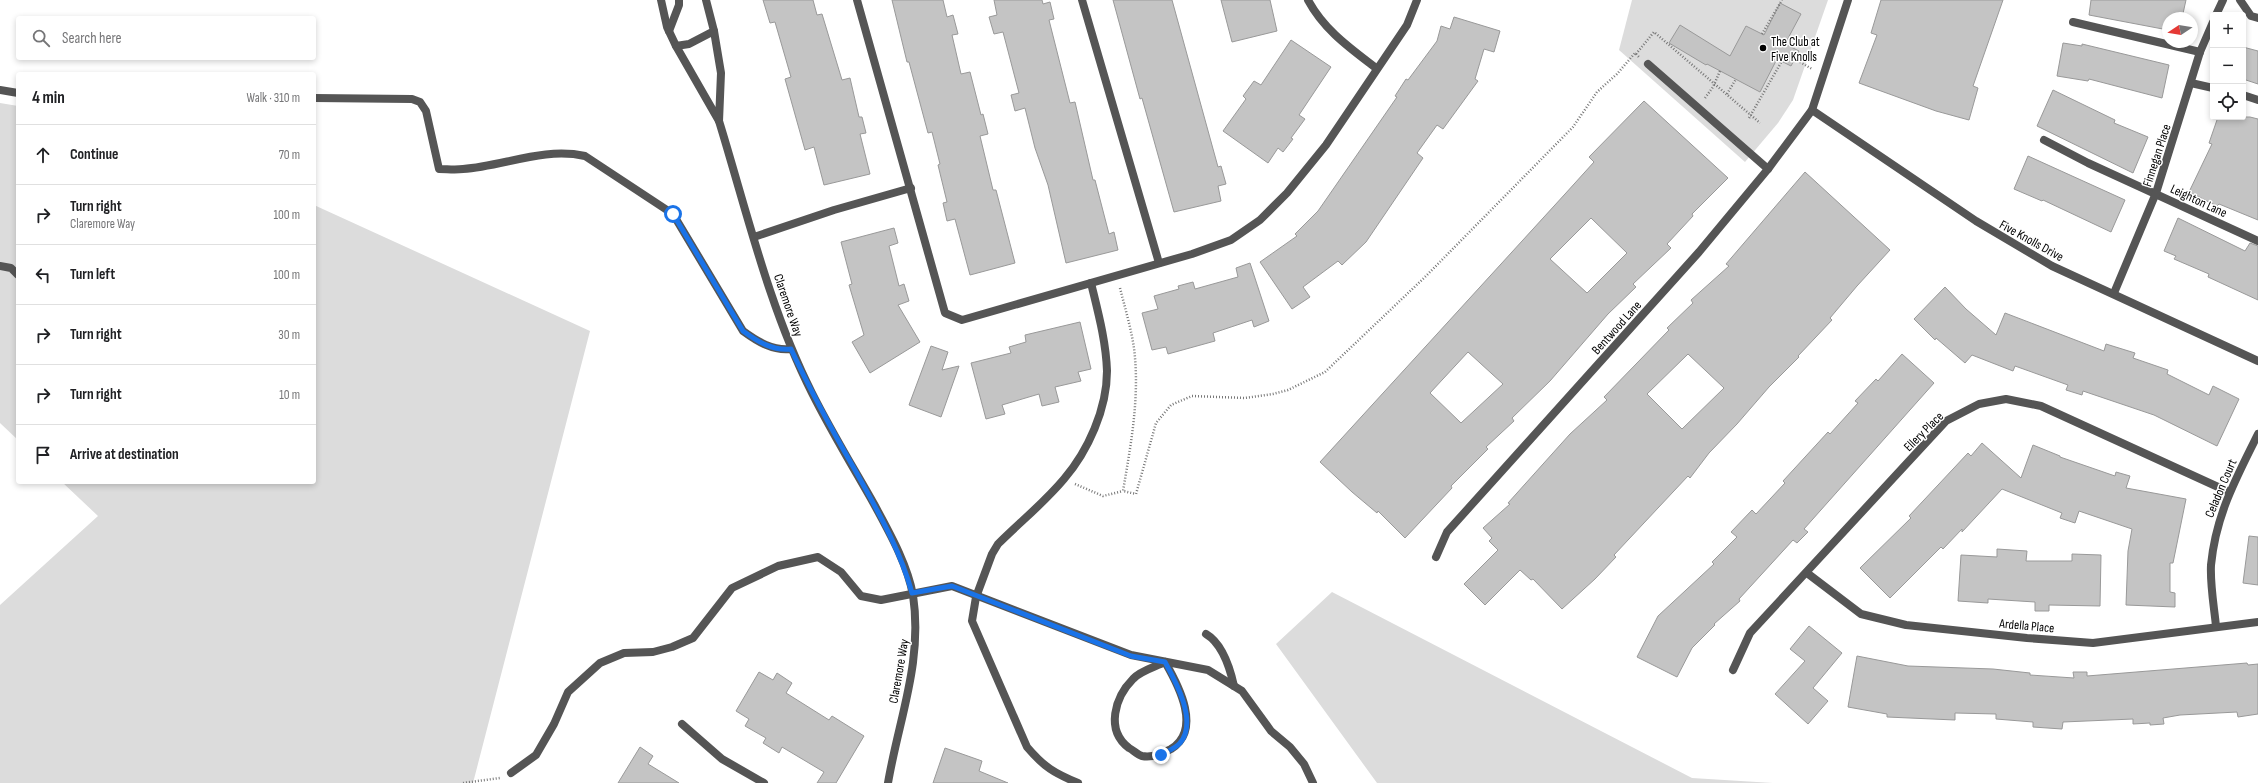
<!DOCTYPE html>
<html lang="en">
<head>
<meta charset="utf-8">
<style>
	body { margin:0; font-family:"Sofia Sans Condensed",sans-serif; background:#f6f6f6; color:#202124 }
	.controls { position:absolute; right:12px; top:12px; display:grid; overflow:hidden; border-radius:4px; box-shadow:0 2px 6px #0003 }
	.controls button { width:36px; height:36px; display:grid; place-items:center; padding:0; border:0; border-bottom:1px solid #e0e0e0; background:#fff; color:#202124; font:20px sans-serif }
	.compass { position:absolute; left:2162px; top:12px; width:36px; height:36px; border-radius:50%; background:#fff; box-shadow:0 2px 6px #0003; rotate:258deg }
	.stop { position:absolute; width:12px; height:12px; margin:-9px; border:3px solid #1a73e8; border-radius:50%; background:#fff }
	.stop.end { background:#1a73e8; border-color:#fff; box-shadow:0 1px 4px #0008 }
	.list { margin:0; padding:0; list-style:none }
	h2 { display:flex; justify-content:space-between; align-items:center; height:52px; margin:0; padding:0 16px; font-size:17px }
	h2 small { font-size:13px; font-weight:400; color:#757577 }
	.list li { display:grid; grid-template-columns:26px 1fr auto; gap:12px; align-items:center; box-sizing:border-box; height:60px; padding:0 16px; border-top:1px solid #e0e0e0 }
	.list b { display:block; font-size:15px; white-space:nowrap }
	.list p { margin:0; font-size:13px; white-space:nowrap; color:#757577 }
	.list em { font-size:13px; font-style:normal; color:#757577 }
	.icon { flex:none; width:22px; height:22px; fill:none; stroke:currentColor; stroke-width:2; stroke-linecap:round; stroke-linejoin:round }
	.map { position:relative; flex:none; width:2258px; height:783px; overflow:hidden }
	.search { position:absolute; background:#fff; box-shadow:0 2px 6px #0003; left:16px; top:16px; width:300px; height:44px; display:flex; align-items:center; gap:10px; box-sizing:border-box; padding:0 14px; border-radius:4px; color:#757577; font-size:15px }
	.panel { position:absolute; background:#fff; box-shadow:0 2px 6px #0003; left:16px; top:72px; width:300px; height:412px; border-radius:4px }
	.map>svg:first-child { display:block }
</style>
</head>
<body>
<div class="map">
<svg width="2258" height="783" viewBox="0 0 2258 783">
	<rect width="100%" height="100%" fill="#fff"/>
	<!-- green -->
	<g fill="#dcdcdc">
		<path d="M1632,0H1828L1793,100L1778,123L1745,162L1619,50Z"/>
		<path d="M0,103L18,106V440L0,423Z"/>
		<path d="M314,205L590,331L473,783H0V605L98,516L62,482H314Z"/>
		<path d="M1332,592L1692,778L1773,783H1377L1276,644Z"/>
	</g>
	<!-- building -->
	<g fill="#c4c4c4" stroke="#999" fill-rule="evenodd">
		<path d="M763,0H813L817,15L822,14L842,80L850,78L859,117H862L866,133L860,134L870,174L824,185L814,147L805,150L785,79L791,77L775,22L770,23Z"/>
		<path d="M892,0H943L947,17L953,15L958,34L952,35L961,74L970,72L981,115L983,114L988,134L980,136L993,190H996L1015,263L970,275L955,219L947,221L943,203L947,202L938,165L940,164L932,132L928,133L909,62H907Z"/>
		<path d="M994,0H1042L1043,4L1050,2L1054,19L1049,20L1070,103L1075,102L1093,180H1095L1109,234L1114,232L1118,250L1066,263L1048,185L1035,148L1025,108L1015,111L1011,95L1019,93L1003,32L994,34L989,17L997,15Z"/>
		<path d="M1113,0H1172L1218,167L1221,166L1226,184L1218,186L1221,201L1174,212L1142,98L1140,99Z"/>
		<path d="M1221,0H1270L1277,31L1232,42Z"/>
		<path d="M1881,0H2003L1973,86L1978,88L1969,120L1936,111L1859,83L1877,35L1871,33Z"/>
		<path d="M2091,0H2186L2182,18H2168V30L2089,15Z"/>
		<path d="M1780,3L1801,14L1785,44L1799,51L1791,66L1777,59L1760,92L1707,64L1706,65L1669,43L1680,25L1730,56L1746,26L1764,35Z"/>
		<path d="M1454,17L1500,31L1494,52L1484,49L1475,79L1478,81L1443,129L1437,125L1417,153L1423,158L1366,242L1342,265L1338,261L1303,287L1310,297L1292,309L1260,262L1297,236L1295,234L1318,211L1397,97L1395,96L1406,79L1408,80L1437,41L1441,26L1450,29Z"/>
		<path d="M1291,40L1331,67L1299,115L1305,119L1291,138L1293,139L1283,152L1278,148L1268,163L1223,131L1246,99L1243,96L1254,81L1261,85Z"/>
		<path d="M2063,43L2082,46V44L2169,65L2162,98L2089,79L2088,81L2057,76Z"/>
		<path d="M2243,47L2258,51V84L2243,79Z"/>
		<path d="M2053,90L2115,120L2114,123L2148,137L2133,173L2037,126Z"/>
		<path d="M1644,101L1728,178L1692,214L1693,216L1667,244L1671,248L1633,284L1636,287L1608,314L1550,381L1512,418L1514,421L1486,447L1488,449L1451,486L1452,488L1405,538L1378,511L1377,513L1352,492L1320,462L1565,194L1594,162L1589,157ZM1591,218L1627,253L1587,293L1550,259ZM1468,352L1503,384L1461,423L1430,393Z"/>
		<path d="M2218,117H2250L2258,119V220L2219,204L2217,206L2189,192L2212,144L2209,143Z"/>
		<path d="M2028,156L2125,200L2111,232L2043,200L2042,201L2014,189Z"/>
		<path d="M1805,172L1890,250L1857,286L1830,318L1832,320L1798,356L1799,357L1769,387L1737,424L1709,453L1690,478L1688,476L1614,555L1616,557L1595,579L1562,609L1533,579L1531,580L1520,570L1485,605L1464,584L1498,550L1489,541L1492,538L1483,528L1510,504L1508,503L1570,434L1607,400L1604,397L1669,330L1667,328L1693,303L1691,300L1729,266L1726,264ZM1688,354L1724,388L1682,429L1647,394Z"/>
		<path d="M2178,218L2245,251L2250,243L2258,246V300L2208,277L2209,274L2174,259L2176,256L2164,251Z"/>
		<path d="M894,228L898,243L889,246L899,286L904,284L909,301L898,305L920,342L870,373L852,342L864,335L849,285L852,284L841,242Z"/>
		<path d="M1250,263L1269,321L1254,327L1252,320L1213,333L1215,341L1168,354L1166,347L1152,350L1142,313L1158,309L1154,296L1179,289L1178,286L1193,282L1195,289L1238,277L1236,268Z"/>
		<path d="M1945,287L1966,309L1996,335L2005,313L2104,351L2106,344L2135,353L2133,358L2168,370L2167,374L2209,395L2213,386L2239,399L2217,446L2154,415L2083,391L2082,395L2066,390L2068,385L2015,366L2013,371L1972,355L1965,363L1936,338L1935,340L1914,319Z"/>
		<path d="M1080,322L1091,369L1078,372L1081,381L1055,387L1059,402L1042,406L1039,394L1002,405L1005,414L986,419L971,363L1011,353L1009,347L1026,342L1025,335Z"/>
		<path d="M931,346L948,352L942,370L959,366L941,417L909,405Z"/>
		<path d="M1902,354L1934,383L1804,529L1808,532L1797,543L1793,540L1739,599L1740,601L1714,624L1715,625L1692,648L1677,677L1637,657L1658,616L1714,564L1712,562L1737,537L1731,532L1752,510L1756,514L1785,483L1783,481L1828,432L1830,434L1858,403L1855,401L1876,379L1878,381Z"/>
		<path d="M1982,443L2021,478L2033,445L2060,456V457L2115,476L2116,472L2130,476L2126,488L2186,499L2173,563H2170V592L2175,593V607L2126,605L2128,551L2132,529L2079,511L2075,523L2060,518L2062,513L2002,489L1962,532V529L1943,549L1941,547L1890,598L1860,568L1911,518L1909,516L1968,453L1971,456Z"/>
		<path d="M2249,536L2258,537V585L2243,583Z"/>
		<path d="M1997,549L2027,551L2026,561H2072V554L2101,555L2100,606L2049,605V611H2035V602L1988,599V603L1958,601L1961,555L1997,557Z"/>
		<path d="M1809,626L1842,653L1813,688L1828,701L1808,724L1775,694L1805,661L1790,649Z"/>
		<path d="M1857,656L1908,666L1993,669L2030,673V675L2074,678L2073,672H2087V676L2247,663L2248,665L2258,664V714L2238,717L2237,712L2180,715L2163,718L2164,724L2150,725V723L2133,724V719L2063,722L2062,729L2033,727V722L1996,719V714L1955,713V720L1887,717V714L1848,707Z"/>
		<path d="M759,672L773,680L777,673L792,683L786,693L829,720L832,716L864,736L836,783H817L824,772L782,747L779,753L763,743L766,738L745,726L749,719L736,711Z"/>
		<path d="M640,747L653,756L648,764L679,783H618Z"/>
		<path d="M945,748L982,761L979,771L1008,783H933Z"/>
	</g>
	<g fill="none" stroke-linecap="round" stroke-linejoin="round">
		<!-- path -->
		<g stroke="#777" stroke-width="2.5" stroke-dasharray="1 2" stroke-linecap="butt">
			<path d="M1762,34L1782,0"/>
			<path d="M1636,54L1654,32L1760,123"/>
			<path d="M1727,94L1736,79"/>
			<path d="M1705,98L1713,87L1720,71"/>
			<path d="M1749,118L1786,54L1812,69"/>
			<path d="M1120,288C1125,308 1131,328 1134,348C1140,396 1131,444 1123,491L1136,494L1156,423L1171,405L1192,396L1245,398L1273,394L1288,390L1325,372L1426,276L1573,127L1597,92L1617,74L1635,53L1639,57"/>
			<path d="M1075,484L1103,496L1123,491"/>
			<path d="M463,783L500,778"/>
		</g>
		<!-- lane -->
		<g stroke="#555" stroke-width="8">
			<path d="M1648,64L1768,169"/>
			<path d="M0,90L18,93"/>
			<path d="M314,98L412,99L420,102L426,111L439,169C447,169 455,170 463,169C504,166 543,147 585,156L673,214L743,331C758,342 773,351 791,349"/>
			<path d="M0,266L11,268L18,275"/>
			<path d="M1206,634C1223,644 1230,668 1234,686"/>
			<path d="M1165,662C1179,686 1202,730 1171,749C1162,754 1152,758 1142,756C1138,755 1133,750 1129,748C1105,730 1115,697 1133,679C1140,671 1155,667 1165,662Z"/>
			<path d="M511,773L536,755L554,724L568,692L600,663L624,653L653,652L672,647L693,638L732,588L778,566L818,557L841,572L861,596L881,600L952,586L1131,655L1208,670L1242,691L1271,731L1290,747L1304,764L1313,783"/>
			<path d="M1078,783C1054,773 1044,767 1027,747L972,621L976,597L992,554L998,544C1020,522 1044,503 1064,479C1088,451 1107,409 1107,371C1106,341 1098,312 1091,283"/>
		</g>
		<!-- street -->
		<g stroke="#555" stroke-width="8">
			<path d="M661,0L667,27L676,46L689,44L714,31L706,0"/>
			<path d="M857,0L945,313L962,320L1192,254L1231,240L1260,220L1287,193L1326,145L1407,25L1417,0"/>
			<path d="M1082,0L1159,263"/>
			<path d="M1308,0C1324,30 1350,48 1376,68"/>
			<path d="M2240,0L2251,16L2258,18"/>
			<path d="M2216,15L2223,0"/>
			<path d="M2073,22L2200,52"/>
			<path d="M669,31L679,5V0"/>
			<path d="M676,46L719,121L721,73L714,31"/>
			<path d="M2191,83L2213,88"/>
			<path d="M2243,95L2258,100"/>
			<path d="M1812,110L1976,221L2052,266L2258,361"/>
			<path d="M719,121C747,212 769,308 812,393C831,431 853,467 874,504C889,532 907,563 913,595C923,662 899,718 888,783"/>
			<path d="M2044,140L2088,163L2258,241"/>
			<path d="M754,237L834,210L911,188"/>
			<path d="M2114,293L2156,193L2200,52L2213,22"/>
			<path d="M1436,557L1447,532L1699,252L1768,169L1812,110L1848,0"/>
			<path d="M1807,573L1861,614L1906,625L2027,638L2093,643L2258,622"/>
			<path d="M2216,626C2214,606 2210,585 2211,565C2216,514 2236,479 2258,434"/>
			<path d="M1733,670L1750,633L1946,421L1979,404L2006,399L2041,406L2229,492"/>
			<path d="M682,724L722,759L764,783"/>
		</g>
	</g>
	<g fill="none" stroke-linecap="round" stroke-linejoin="round">
		<!-- route -->
		<path stroke="#1a73e8" stroke-width="5" d="M673,214L743,331C758,342 773,351 791,349C810,390 832,430 855,470C877,510 900,549 912,593L952,586L1131,656L1165,662C1176,682 1198,722 1180,743C1176,748 1166,752 1161,755"/>
	</g>
	<!-- markers -->
	<circle fill="#000" stroke="#fff" stroke-width="1.5" cx="1763" cy="48" r="4"/>
	<g text-anchor="middle" stroke-width="3" stroke-linejoin="round" paint-order="stroke">
		<!-- poi labels -->
		<g font-size="13" fill="#000" stroke="#fff" text-anchor="start">
			<text x="1771" y="46">The Club at<tspan x="1771" dy="15">Five Knolls</tspan></text>
		</g>
		<!-- street labels -->
		<g font-size="13" fill="#000" stroke="#fff">
			<text transform="translate(2156 155) rotate(-72)" y="5">Finnegan Place</text>
			<text transform="translate(2199 200) rotate(25)" y="5">Leighton Lane</text>
			<text transform="translate(2032 240) rotate(29)" y="5">Five Knolls Drive</text>
			<text transform="translate(789 305) rotate(71)" y="5">Claremore Way</text>
			<text transform="translate(1616 327) rotate(-48)" y="5">Bentwood Lane</text>
			<text transform="translate(1923 431) rotate(-45)" y="5">Ellery Place</text>
			<text transform="translate(2220 488) rotate(-67)" y="5">Celadon Court</text>
			<text transform="translate(2027 625) rotate(5)" y="5">Ardella Place</text>
			<text transform="translate(898 671) rotate(-80)" y="5">Claremore Way</text>
		</g>
	</g>
</svg>
<div class="controls">
<button>+</button>
<button>−</button>
<button><svg class="icon" aria-label="locate" viewBox="0 0 24 24"><circle cx="12" cy="12" r="6"/><path d="M12 2v4M12 18v4M2 12h4M18 12h4"/></svg></button>
</div>
<svg class="compass" viewBox="-18 -18 36 36"><path d="M0-13l5 13h-10z" fill="#e53935"/><path d="M0 13l5-13h-10z" fill="#757577"/></svg>
<div class="stop" style="left:673px;top:214px"></div>
<div class="stop end" style="left:1161px;top:755px"></div>
<div class="search"><svg class="icon" aria-label="search" viewBox="0 0 24 24"><circle cx="10" cy="10" r="6"/><path d="M15 15l6 6"/></svg>Search here</div>
<section class="panel">
<h2>4 min<small>Walk · 310 m</small></h2>
<ul class="list">
<li><svg class="icon" aria-label="ahead" viewBox="0 0 24 24"><path d="M12 20V5M6 11l6-6 6 6"/></svg><div><b>Continue</b></div><em>70 m</em></li>
<li><svg class="icon" aria-label="right" viewBox="0 0 24 24"><path d="M7 20v-9h11M14 6l5 5-5 5"/></svg><div><b>Turn right</b><p>Claremore Way</p></div><em>100 m</em></li>
<li><svg class="icon" aria-label="left" viewBox="0 0 24 24"><path d="M17 20v-9H6M10 6l-5 5 5 5"/></svg><div><b>Turn left</b></div><em>100 m</em></li>
<li><svg class="icon" aria-label="right" viewBox="0 0 24 24"><path d="M7 20v-9h11M14 6l5 5-5 5"/></svg><div><b>Turn right</b></div><em>30 m</em></li>
<li><svg class="icon" aria-label="right" viewBox="0 0 24 24"><path d="M7 20v-9h11M14 6l5 5-5 5"/></svg><div><b>Turn right</b></div><em>10 m</em></li>
<li><svg class="icon" aria-label="arrive" viewBox="0 0 24 24"><path d="M6 21V4h12l-3 4 3 4H6"/></svg><div><b>Arrive at destination</b></div></li>
</ul>
</section>
</div>
</body>
</html>
